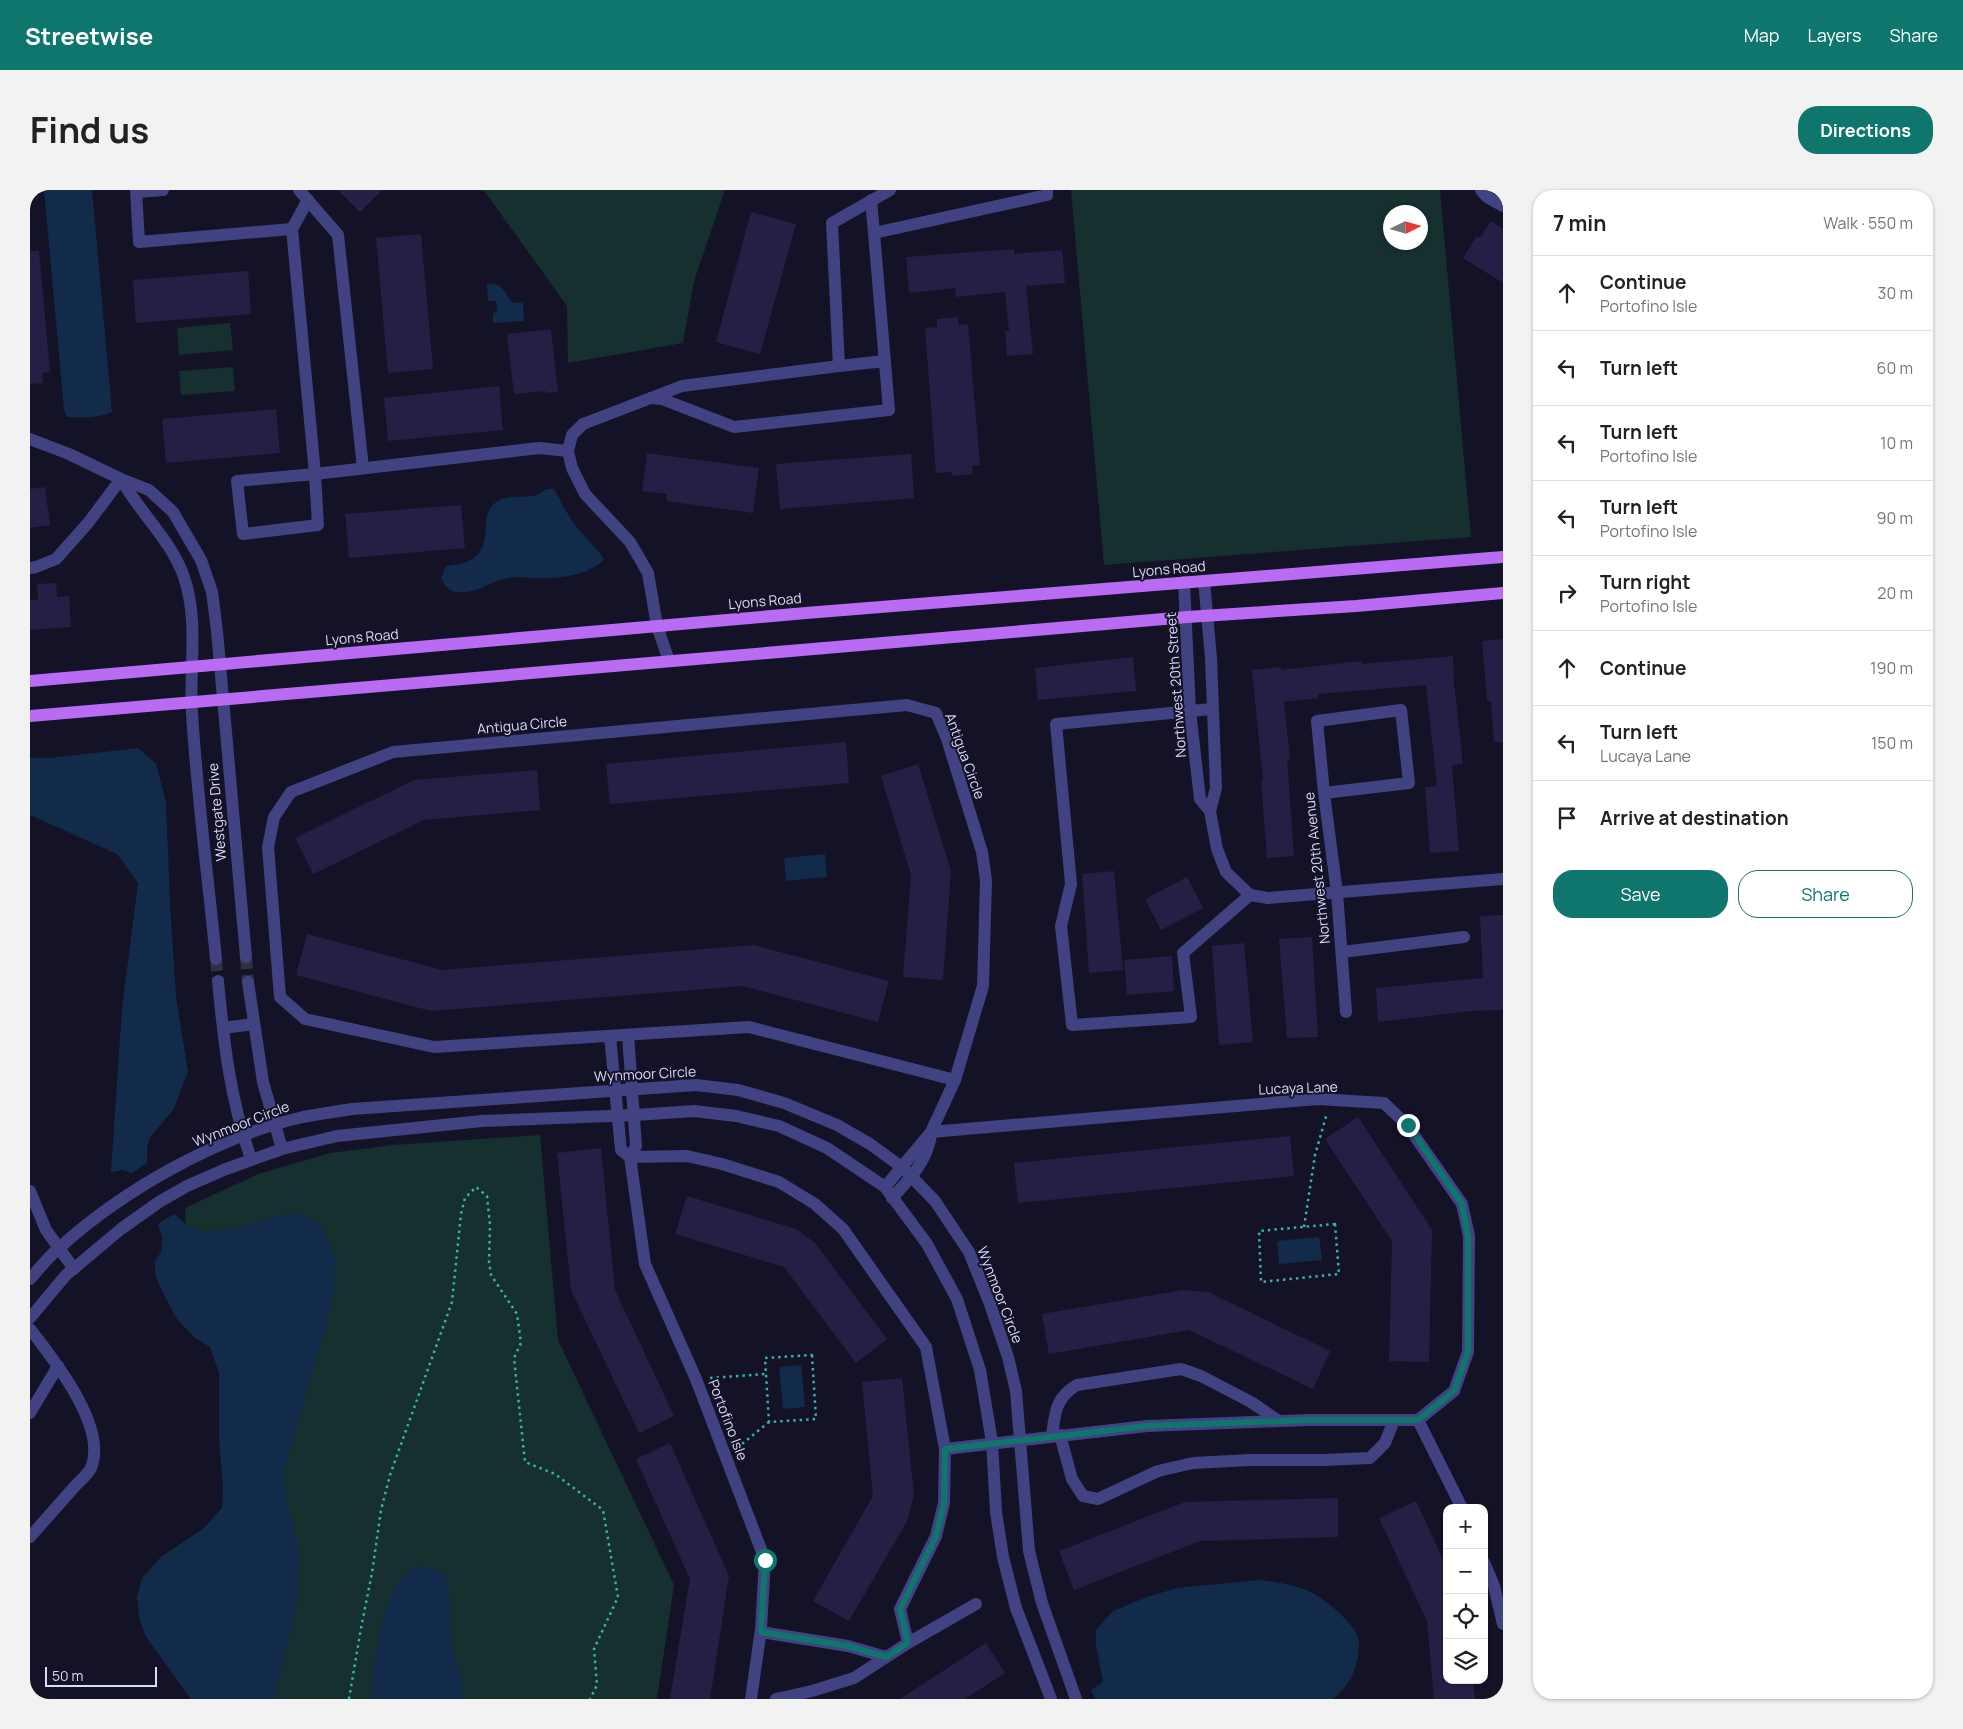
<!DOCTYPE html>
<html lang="en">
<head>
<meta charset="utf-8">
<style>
	body { margin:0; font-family:Manrope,sans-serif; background:#f2f2f2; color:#222 }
	.controls { position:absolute; right:15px; bottom:15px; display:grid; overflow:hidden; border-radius:10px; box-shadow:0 1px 4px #0004 }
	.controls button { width:45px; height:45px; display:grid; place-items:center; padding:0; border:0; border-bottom:1px solid #e0e0e0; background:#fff; color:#222; font:25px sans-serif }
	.compass { position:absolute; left:1353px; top:15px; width:45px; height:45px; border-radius:50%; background:#fff; box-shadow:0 1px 4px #0004; rotate:85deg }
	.scale { position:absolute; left:15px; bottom:12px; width:112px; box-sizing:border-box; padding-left:5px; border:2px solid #dddbfc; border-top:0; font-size:14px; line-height:18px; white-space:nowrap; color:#dddbfc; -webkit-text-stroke:4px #141227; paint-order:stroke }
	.stop { position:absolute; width:15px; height:15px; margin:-11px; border:4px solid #0f766e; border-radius:50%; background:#fff }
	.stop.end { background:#0f766e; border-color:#fff; box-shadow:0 1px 5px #0008 }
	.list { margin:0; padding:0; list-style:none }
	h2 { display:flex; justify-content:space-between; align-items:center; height:65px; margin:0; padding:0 20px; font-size:21px }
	h2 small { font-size:16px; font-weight:400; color:#767676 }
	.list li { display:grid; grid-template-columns:32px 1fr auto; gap:15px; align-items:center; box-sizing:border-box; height:75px; padding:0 20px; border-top:1px solid #e0e0e0 }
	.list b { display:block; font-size:19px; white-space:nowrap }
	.list p { margin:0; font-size:16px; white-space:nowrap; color:#767676 }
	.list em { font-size:16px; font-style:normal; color:#767676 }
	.actions { display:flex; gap:10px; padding:15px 20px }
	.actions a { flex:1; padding:11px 0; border:1px solid #0f766e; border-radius:20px; text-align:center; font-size:18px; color:#0f766e }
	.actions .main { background:#0f766e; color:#fff }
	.icon { flex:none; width:28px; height:28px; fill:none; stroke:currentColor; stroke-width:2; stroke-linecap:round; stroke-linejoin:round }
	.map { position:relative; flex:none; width:1473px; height:1509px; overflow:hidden; border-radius:20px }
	header { display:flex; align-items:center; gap:30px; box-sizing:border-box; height:70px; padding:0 25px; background:#0f766e; color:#fff }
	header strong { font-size:24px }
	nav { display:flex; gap:28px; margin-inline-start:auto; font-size:18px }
	.intro { display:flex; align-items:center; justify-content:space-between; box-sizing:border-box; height:120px; padding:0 30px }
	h1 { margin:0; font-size:35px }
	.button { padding:12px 22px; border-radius:20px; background:#0f766e; color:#fff; font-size:18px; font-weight:700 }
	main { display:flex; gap:30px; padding:0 30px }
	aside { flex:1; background:#fff; border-radius:20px; box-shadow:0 1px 4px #0004 }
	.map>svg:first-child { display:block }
</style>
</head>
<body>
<header>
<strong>Streetwise</strong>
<nav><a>Map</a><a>Layers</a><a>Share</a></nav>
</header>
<div class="intro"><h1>Find us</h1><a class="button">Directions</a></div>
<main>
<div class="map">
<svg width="1473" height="1509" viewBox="0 0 1473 1509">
	<rect width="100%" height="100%" fill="#141227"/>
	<!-- green -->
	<g fill="#15302e" fill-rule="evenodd">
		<path d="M448,0H695L664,91L653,153L538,173L537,116L455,2Z"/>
		<path d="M1041,0H1410L1441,347L1074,375ZM1390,22V52H1360V22Z"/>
		<path d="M200,133L203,160L149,165L147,138Z"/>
		<path d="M203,177L205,201L151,205L149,181Z"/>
		<path d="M510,945L528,1150L644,1395L627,1509H200L227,1321L156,1050L155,1018L228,984L300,963L363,955Z"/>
	</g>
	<!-- water -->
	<g fill="#132b4a">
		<path d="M14,0H62L82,222C68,228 52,228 37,227L34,220Z"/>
		<path d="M457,94C476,93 472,102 483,113L493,112L494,131L463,133V123L467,122L466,111H458Z"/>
		<path d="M517,299H524C532,313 538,327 549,340C557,350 567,357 574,370C556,386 529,389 505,388C496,388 488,386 478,388C460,391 448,404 427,402C418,401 415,395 411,388L416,376C423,375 433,374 439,371C466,358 447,326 465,313C477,304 490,308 503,306C508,305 513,301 517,299Z"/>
		<path d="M108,558L126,574L136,612L140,714L146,807L158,882L143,920L121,946L117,957V973L102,983L93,980L81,982L92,818L108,693L87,664L0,625V568H21Z"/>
		<path d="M795,664L797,687L756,691L754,668Z"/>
		<path d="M264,1023L284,1029L295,1042L305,1070V1093L297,1132L254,1280L255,1304L269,1360L268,1410L244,1509H161L116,1447L109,1428L107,1407L112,1388L131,1367L174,1338L192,1318L193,1298L189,1250V1183L180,1157L165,1148L147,1129L132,1101L125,1084V1071L131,1062L132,1047L128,1034L144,1024L159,1037L174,1042L208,1038L244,1027Z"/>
		<path d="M1289,1047L1292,1070L1249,1074L1247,1051Z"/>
		<path d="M771,1175L775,1217L753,1219L749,1177Z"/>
		<path d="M395,1376L413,1383C425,1405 417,1428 421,1452C424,1471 436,1490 432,1509H341C343,1476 352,1401 380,1380C384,1378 391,1377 395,1376Z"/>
		<path d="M1229,1390C1243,1392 1257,1393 1271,1398C1289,1404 1315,1425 1325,1441C1331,1449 1329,1461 1327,1471C1323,1487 1316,1499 1303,1509H1065L1061,1500L1073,1492L1066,1456V1440L1083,1421L1117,1407L1147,1398Z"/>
	</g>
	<!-- building -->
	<g fill="#251f46">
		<path d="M308,0H352L330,22Z"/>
		<path d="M721,22L766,34L730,164L686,152Z"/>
		<path d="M1461,31L1473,39V93L1433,68L1447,46L1450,48Z"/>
		<path d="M391,44L403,179L358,183L346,48Z"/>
		<path d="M984,59V64L1032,60L1035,93L996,96L1003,164L977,166L975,141H979L975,102L926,107L925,98L879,103L876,67Z"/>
		<path d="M0,61H9L20,182L12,183L13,193L0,194Z"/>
		<path d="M218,81L221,124L106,133L103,90Z"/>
		<path d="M928,127L929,135L938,134L950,275H942L943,284L922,286V282L906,283L895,138L907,137V129Z"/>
		<path d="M521,139L528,202L516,203V201L484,204L477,144Z"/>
		<path d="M469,196L473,240L358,251L354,208Z"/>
		<path d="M246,219L250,263L136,273L132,229Z"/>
		<path d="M617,263L729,278L723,323L636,311L637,304L612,301Z"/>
		<path d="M881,264L884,308L750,319L746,274Z"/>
		<path d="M15,297L20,335L0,338V299Z"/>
		<path d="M431,315L435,358L319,368L315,324Z"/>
		<path d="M26,393L27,407L39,406L41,437L0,440V410H8L7,394Z"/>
		<path d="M1473,449V552H1464L1461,511H1457L1452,451Z"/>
		<path d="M1423,466L1424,493L1433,574L1422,575L1429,661L1400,663L1395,597L1407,596L1396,495L1288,504V508L1254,512L1260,569H1257L1264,666L1237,668L1231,591H1233L1222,480L1251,477V480L1332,471V474Z"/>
		<path d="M1103,467L1106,501L1008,510L1005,478Z"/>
		<path d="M816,552L819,593L580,614L576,574Z"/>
		<path d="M888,574L921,681L913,790L873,787L881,685L851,586Z"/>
		<path d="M507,580L510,620L394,630L283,684L265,648L384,590Z"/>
		<path d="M1084,681L1093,780L1059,783L1052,684Z"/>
		<path d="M1157,687L1173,718L1131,740L1115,709Z"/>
		<path d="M1473,725V820L1441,821L1348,832L1346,798L1453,788L1450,726Z"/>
		<path d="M277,744L412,780L724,755L859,791L848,832L713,796L401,821L266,785Z"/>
		<path d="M1282,747L1288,847L1257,848L1249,749Z"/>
		<path d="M1214,753L1223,852L1189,855L1182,756Z"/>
		<path d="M1142,766L1144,801L1097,805L1094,770Z"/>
		<path d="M1328,927L1402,1040L1399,1172L1359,1171L1362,1051L1295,949Z"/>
		<path d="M1260,946L1264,986L988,1013L984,973Z"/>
		<path d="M571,958L585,1100L644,1226L609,1243L541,1100L527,963Z"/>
		<path d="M657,1006L766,1039L785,1053L857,1149L826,1173L754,1077L645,1044Z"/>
		<path d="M1153,1100L1178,1102L1300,1161L1283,1199L1159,1140L1019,1164L1012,1124Z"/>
		<path d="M872,1188L884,1305L877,1331L819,1431L783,1411L843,1306L832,1192Z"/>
		<path d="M640,1253L699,1386L680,1509H640L660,1389L606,1269Z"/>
		<path d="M1308,1308V1347L1170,1351L1044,1400L1029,1361L1155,1312Z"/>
		<path d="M1386,1311L1417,1378V1490H1443L1445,1509H1404L1397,1431L1349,1328Z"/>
		<path d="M956,1453L975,1483L935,1509H870Z"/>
	</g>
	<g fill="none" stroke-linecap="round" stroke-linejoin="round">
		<!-- minor-tunnel -->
		<g stroke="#323047" stroke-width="12" stroke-dasharray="12 6" stroke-linecap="butt">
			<path d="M216,767L218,792"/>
			<path d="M186,769L188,791"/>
		</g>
		<!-- path -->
		<g stroke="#3ab1a3" stroke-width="2.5" stroke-dasharray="2.5 4" stroke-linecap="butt">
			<path d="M1305,1034L1309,1084L1231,1092L1229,1041Z"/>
			<path d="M1274,1037L1285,965L1297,923"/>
			<path d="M782,1165L786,1229L739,1232L735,1168Z"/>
			<path d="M680,1188L736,1184"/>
			<path d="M707,1258L739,1232"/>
			<path d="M319,1509L331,1438L342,1383L351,1320L360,1285L422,1112L431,1024L435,1008L446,997L457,1006L460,1035L459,1072L461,1085L487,1124L491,1153L484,1168L495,1272L525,1284L573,1320L588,1407L564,1459L567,1495L560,1509"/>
		</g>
		<!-- minor -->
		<g stroke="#414282" stroke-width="12">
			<path d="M106,0L109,52L262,39L285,284L509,258L538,261"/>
			<path d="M269,0L308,45L333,278"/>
			<path d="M1451,0L1457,7L1473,16"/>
			<path d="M107,2L133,0"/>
			<path d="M841,10L844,43"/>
			<path d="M262,39L278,10"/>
			<path d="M809,176L855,171"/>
			<path d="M621,208L632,209L704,237L859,220L844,43L1017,5V0"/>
			<path d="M0,249L39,264L91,289L119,300L143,322L171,370L182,402L187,441L216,767"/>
			<path d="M285,284L288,335L213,344L207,291Z"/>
			<path d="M91,289C110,323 141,350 154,387C169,431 159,479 162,523C167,605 178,687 186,769"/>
			<path d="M0,378L6,377L26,369L58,333L91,289"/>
			<path d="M1174,391L1181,468L1186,598L1180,621L1187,659L1196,682L1220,705"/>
			<path d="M1154,392L1160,521L1170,609L1180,621"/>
			<path d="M639,471L627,436L618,383L600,352L555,304L542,278L538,261L542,245L553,234L652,196L809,176L802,33L860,0"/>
			<path d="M877,515L906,523L917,549L952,662L956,690L953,796L925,890L719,837L404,857L275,829L250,807L238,657L244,627L261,602L363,562Z"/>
			<path d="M1182,519L1026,534L1041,694L1031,736L1042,835L1161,827L1153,763L1220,705"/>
			<path d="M1294,603L1379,593L1371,520L1287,531L1294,603L1307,703L1316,822"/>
			<path d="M1220,705L1238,708L1473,689"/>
			<path d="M1312,762L1434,747"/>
			<path d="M188,791C194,855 200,908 221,969"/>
			<path d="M218,792L233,892L252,959"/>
			<path d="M193,838L224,834"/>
			<path d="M598,845L606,956L600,967L615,1074L666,1189L735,1370L731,1439L721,1509"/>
			<path d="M580,846L591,960L600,967L657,966L692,974L749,992L785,1014L813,1039L896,1157L915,1259L914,1313L906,1346L870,1419L878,1453L824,1488L782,1501L746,1509"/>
			<path d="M901,942L1288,909L1354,913L1377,935L1432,1014L1439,1046L1438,1162L1424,1201L1388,1230L1432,1318"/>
			<path d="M855,997L901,942L925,890"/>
			<path d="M0,1001L16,1040L44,1079"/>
			<path d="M862,1008C880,989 897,971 901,945"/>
			<path d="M0,1089C9,1079 18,1067 29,1058C93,1000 188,946 273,927C289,924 305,922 322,919L666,895L708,900L754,913L807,935L840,954L873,978L905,1011L939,1062L960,1114L978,1167L986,1201L999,1361L1012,1413L1046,1509"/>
			<path d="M0,1128L36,1085L91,1039L129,1012L157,996L196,979L252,959L307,946L452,931L605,925L664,921L706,926L749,936L797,958L855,997L897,1054L927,1109L950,1180L962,1252L966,1322L973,1367L986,1418L1021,1509"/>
			<path d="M0,1139C24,1170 78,1237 61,1278C58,1284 51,1290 46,1295C31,1312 15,1330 0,1347"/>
			<path d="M0,1223L28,1176"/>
			<path d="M1030,1245L1042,1289L1053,1306L1068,1309L1128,1281L1163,1273L1220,1270H1293L1340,1268L1355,1253L1364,1230"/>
			<path d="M1022,1246C1025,1223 1025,1208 1047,1195L1151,1179L1171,1186L1221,1212L1249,1231"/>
			<path d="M915,1259L1117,1236L1278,1230H1388"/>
			<path d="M1454,1372L1464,1396L1473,1434"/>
			<path d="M731,1442L818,1456L856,1467"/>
			<path d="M878,1453L946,1414"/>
		</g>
		<!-- major -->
		<g stroke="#b96bf3" stroke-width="12">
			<path d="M0,491L776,423L1473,367"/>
			<path d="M0,526L1157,427L1326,416L1473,403"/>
		</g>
	</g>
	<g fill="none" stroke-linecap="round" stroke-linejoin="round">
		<!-- route -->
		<path stroke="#0f766e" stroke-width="6" d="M735,1370L731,1442L818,1456L856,1467L878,1453L870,1419L906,1346L914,1313L915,1259L1117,1236L1278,1230H1388L1424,1201L1438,1162V1046L1432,1014L1378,935"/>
	</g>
	<g text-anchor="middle" stroke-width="4" stroke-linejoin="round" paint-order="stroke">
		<!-- street labels -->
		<g font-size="14" fill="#dddbfc" stroke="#141227">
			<text transform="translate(1139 379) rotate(-5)" y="5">Lyons Road</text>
			<text transform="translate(735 411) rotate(-5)" y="5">Lyons Road</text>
			<text transform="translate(332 447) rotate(-5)" y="5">Lyons Road</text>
			<text transform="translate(1146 495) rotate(-94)" y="5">Northwest 20th Street</text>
			<text transform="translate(492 535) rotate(-5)" y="5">Antigua Circle</text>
			<text transform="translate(935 566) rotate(70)" y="5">Antigua Circle</text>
			<text transform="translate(187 622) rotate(-95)" y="5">Westgate Drive</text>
			<text transform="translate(1287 678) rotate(-96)" y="5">Northwest 20th Avenue</text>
			<text transform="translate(615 884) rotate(-3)" y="5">Wynmoor Circle</text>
			<text transform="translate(1268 898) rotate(-2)" y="5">Lucaya Lane</text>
			<text transform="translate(211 934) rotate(-21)" y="5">Wynmoor Circle</text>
			<text transform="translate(970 1105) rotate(69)" y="5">Wynmoor Circle</text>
			<text transform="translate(698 1230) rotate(69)" y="5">Portofino Isle</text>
		</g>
	</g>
</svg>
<div class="controls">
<button>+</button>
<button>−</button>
<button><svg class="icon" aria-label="locate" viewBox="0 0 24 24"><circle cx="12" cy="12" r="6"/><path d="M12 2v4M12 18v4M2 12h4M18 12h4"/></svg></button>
<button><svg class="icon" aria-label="layers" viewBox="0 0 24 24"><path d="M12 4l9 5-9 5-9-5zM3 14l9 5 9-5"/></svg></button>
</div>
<svg class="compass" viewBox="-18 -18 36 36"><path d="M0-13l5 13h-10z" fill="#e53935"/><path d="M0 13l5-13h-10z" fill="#767676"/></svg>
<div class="scale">50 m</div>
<div class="stop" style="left:735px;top:1370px"></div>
<div class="stop end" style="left:1378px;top:935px"></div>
</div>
<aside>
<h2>7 min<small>Walk · 550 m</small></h2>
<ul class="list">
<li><svg class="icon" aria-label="ahead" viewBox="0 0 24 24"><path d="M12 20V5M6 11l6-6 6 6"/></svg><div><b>Continue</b><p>Portofino Isle</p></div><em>30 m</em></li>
<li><svg class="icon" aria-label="left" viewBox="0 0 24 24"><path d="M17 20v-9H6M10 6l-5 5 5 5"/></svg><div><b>Turn left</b></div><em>60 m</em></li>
<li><svg class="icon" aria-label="left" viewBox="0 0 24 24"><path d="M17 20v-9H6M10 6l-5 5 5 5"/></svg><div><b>Turn left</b><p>Portofino Isle</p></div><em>10 m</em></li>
<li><svg class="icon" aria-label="left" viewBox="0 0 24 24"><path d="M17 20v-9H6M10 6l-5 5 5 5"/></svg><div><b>Turn left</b><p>Portofino Isle</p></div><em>90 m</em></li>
<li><svg class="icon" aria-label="right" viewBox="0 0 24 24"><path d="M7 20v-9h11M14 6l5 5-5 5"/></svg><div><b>Turn right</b><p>Portofino Isle</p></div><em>20 m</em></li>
<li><svg class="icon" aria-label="ahead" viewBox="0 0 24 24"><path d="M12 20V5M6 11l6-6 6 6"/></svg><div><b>Continue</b></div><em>190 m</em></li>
<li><svg class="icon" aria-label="left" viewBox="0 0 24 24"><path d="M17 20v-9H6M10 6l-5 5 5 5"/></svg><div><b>Turn left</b><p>Lucaya Lane</p></div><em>150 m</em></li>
<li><svg class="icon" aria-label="arrive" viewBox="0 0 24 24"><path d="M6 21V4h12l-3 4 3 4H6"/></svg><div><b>Arrive at destination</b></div></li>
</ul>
<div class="actions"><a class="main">Save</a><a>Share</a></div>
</aside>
</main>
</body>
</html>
